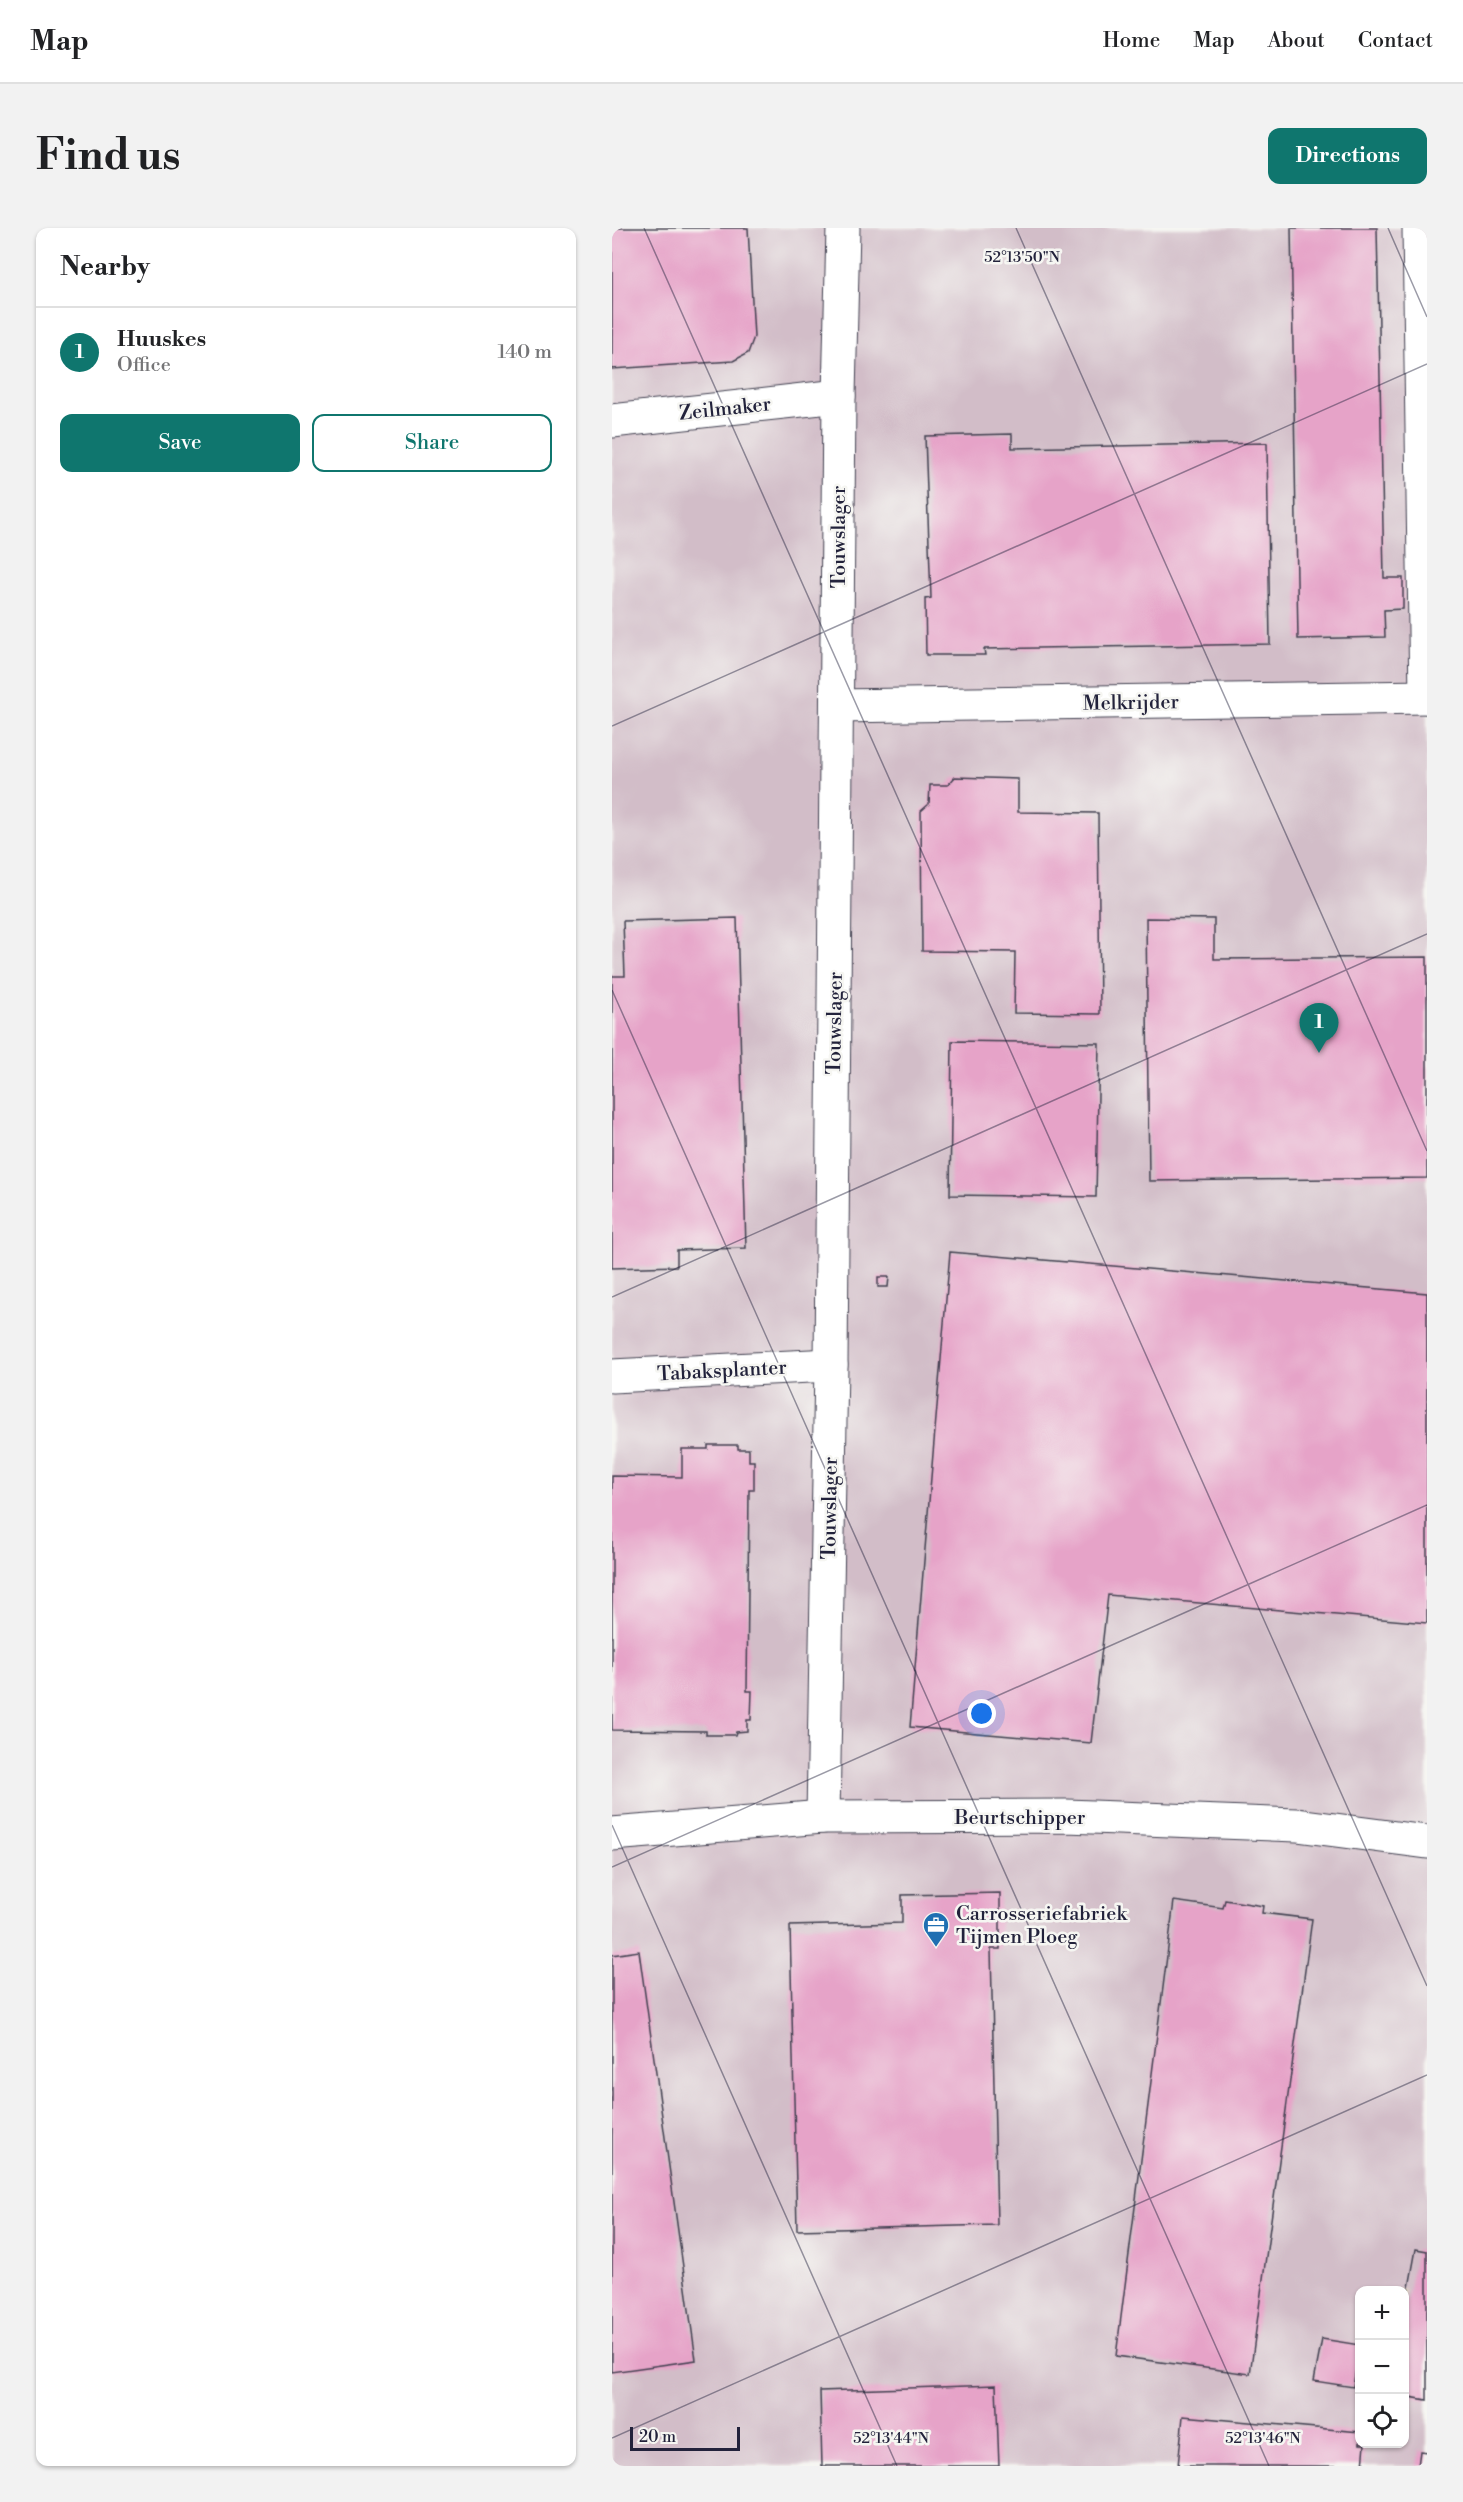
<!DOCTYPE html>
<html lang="en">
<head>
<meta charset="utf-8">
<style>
	body { margin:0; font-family:"Libre Bodoni",serif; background:#f2f2f2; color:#202124 }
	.controls { position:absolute; right:18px; bottom:18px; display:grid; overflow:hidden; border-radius:12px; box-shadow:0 2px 4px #0004 }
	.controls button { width:54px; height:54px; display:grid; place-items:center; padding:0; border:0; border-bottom:2px solid #e0e0e0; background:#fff; color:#202124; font:30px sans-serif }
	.scale { position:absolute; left:18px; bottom:15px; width:110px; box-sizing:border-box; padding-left:6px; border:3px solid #22223b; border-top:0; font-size:16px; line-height:21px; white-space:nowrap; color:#22223b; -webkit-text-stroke:4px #f6f6f2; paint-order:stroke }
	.you { position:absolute; left:370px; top:1486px; width:21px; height:21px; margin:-15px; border:4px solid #fff; border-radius:50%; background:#1a73e8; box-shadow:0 0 0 9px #1a73e833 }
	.badge { display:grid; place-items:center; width:39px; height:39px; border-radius:50%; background:#0f766e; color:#fff; font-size:20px; font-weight:700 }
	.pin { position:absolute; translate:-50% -50px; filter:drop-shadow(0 2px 3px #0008) }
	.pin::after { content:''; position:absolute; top:32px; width:21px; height:18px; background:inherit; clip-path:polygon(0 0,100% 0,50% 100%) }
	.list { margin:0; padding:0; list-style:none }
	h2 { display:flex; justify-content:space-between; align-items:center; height:78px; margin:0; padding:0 24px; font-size:26px }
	h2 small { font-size:20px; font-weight:400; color:#757577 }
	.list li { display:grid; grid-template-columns:39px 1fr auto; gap:18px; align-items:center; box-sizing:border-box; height:90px; padding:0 24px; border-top:2px solid #e0e0e0 }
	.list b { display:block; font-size:22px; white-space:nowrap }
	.list p { margin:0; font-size:20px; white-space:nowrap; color:#757577 }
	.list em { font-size:20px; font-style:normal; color:#757577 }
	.actions { display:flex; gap:12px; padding:18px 24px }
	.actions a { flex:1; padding:14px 0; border:2px solid #0f766e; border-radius:12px; text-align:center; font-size:21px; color:#0f766e }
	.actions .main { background:#0f766e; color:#fff }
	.icon { flex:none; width:33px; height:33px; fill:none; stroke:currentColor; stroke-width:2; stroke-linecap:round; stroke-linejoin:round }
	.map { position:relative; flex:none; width:815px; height:2238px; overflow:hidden; border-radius:12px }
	header { display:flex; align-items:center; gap:36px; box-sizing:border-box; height:84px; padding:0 30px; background:#fff; border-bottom:2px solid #e0e0e0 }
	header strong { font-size:28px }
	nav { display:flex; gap:33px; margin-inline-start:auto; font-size:21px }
	.intro { display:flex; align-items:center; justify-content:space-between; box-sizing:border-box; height:144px; padding:0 36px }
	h1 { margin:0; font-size:42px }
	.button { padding:15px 27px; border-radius:12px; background:#0f766e; color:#fff; font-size:21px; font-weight:700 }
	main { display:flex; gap:36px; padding:0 36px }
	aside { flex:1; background:#fff; border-radius:12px; box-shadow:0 2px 4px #0004 }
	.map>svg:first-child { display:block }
</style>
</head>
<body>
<header>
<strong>Map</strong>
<nav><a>Home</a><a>Map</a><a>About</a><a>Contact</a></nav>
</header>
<div class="intro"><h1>Find us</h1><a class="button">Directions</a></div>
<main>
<aside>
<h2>Nearby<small></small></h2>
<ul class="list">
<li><span class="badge">1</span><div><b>Huuskes</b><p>Office</p></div><em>140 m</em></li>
</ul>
<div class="actions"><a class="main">Save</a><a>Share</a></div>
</aside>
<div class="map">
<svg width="815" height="2238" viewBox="0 0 815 2238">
	<rect width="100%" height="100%" fill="#f6f6f2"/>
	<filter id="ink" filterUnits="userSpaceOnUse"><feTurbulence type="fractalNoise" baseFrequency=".0167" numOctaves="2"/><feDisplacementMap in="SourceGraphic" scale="12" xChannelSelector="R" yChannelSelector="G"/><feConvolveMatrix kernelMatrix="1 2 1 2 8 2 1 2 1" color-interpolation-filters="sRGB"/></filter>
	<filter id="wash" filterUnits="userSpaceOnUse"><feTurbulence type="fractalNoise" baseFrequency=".008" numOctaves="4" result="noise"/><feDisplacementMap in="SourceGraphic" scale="24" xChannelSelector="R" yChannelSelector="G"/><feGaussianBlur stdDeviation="1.35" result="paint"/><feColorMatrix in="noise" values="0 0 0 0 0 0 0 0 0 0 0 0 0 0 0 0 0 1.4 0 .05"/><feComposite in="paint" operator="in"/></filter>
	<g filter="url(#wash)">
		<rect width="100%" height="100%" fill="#eae1c0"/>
		<!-- industrial -->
		<path fill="#d2bdc8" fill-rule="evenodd" d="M0,0H815V2238H0ZM748,2062H792V2216H748Z"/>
		<g id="blocks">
			<!-- building -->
			<g fill="#e6a3c8">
				<path d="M0,0H136L142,109L136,125L121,133L0,141Z"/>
				<path d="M679,0H765L772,350H791V381L772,382L773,409L686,411Z"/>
				<path d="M400,206V220L655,215L658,416L372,421L373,427H314L313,371L319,370L313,208Z"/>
				<path d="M343,549L406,551V584L486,585L488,786L402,785L403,724L310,723L309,583L317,576L318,557H336Z"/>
				<path d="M125,690L134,1020L65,1022V1038L0,1040V748H13L11,693Z"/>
				<path d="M534,690L602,691V731L815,729V950L537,953Z"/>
				<path d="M340,813L487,815L484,969L338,967Z"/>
				<path d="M338,1024L815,1065V1395L496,1367L479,1515L298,1499Z"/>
				<path d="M266,1049H277L276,1059H266Z"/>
				<path d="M96,1217H126V1221H137V1233H142V1262H137L135,1463H140L139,1492H135V1503L124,1504L123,1507H94V1503L0,1502V1248L70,1249V1221H96Z"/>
				<path d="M388,1665V1721H379L385,1997L185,2002L178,1698L290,1695V1667Z"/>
				<path d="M613,1672L651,1678L650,1685L700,1691L638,2146L504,2128L562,1673L611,1680Z"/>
				<path d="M27,1723L84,2132L0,2144V1727Z"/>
				<path d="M804,2021L815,2023V2172L792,2168V2087Z"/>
				<path d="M710,2111L748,2117L741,2159L702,2153Z"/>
				<path d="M384,2157L387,2238H210L208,2163Z"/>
				<path d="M571,2188L748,2204V2216H753L751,2238H566Z"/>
				<path d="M808,2223L815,2224V2238H806Z"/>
			</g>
		</g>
	</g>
	<g filter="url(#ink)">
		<use href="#blocks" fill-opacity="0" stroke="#403f4f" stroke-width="1.5"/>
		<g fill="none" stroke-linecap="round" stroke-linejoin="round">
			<!-- minor casing -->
			<g stroke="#403f4f" stroke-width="35">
				<g id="minor">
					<path d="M807,0L814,469"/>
					<path d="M0,193L227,168"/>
					<path d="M225,478L815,469"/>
					<path d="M0,1148L219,1137"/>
					<path d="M211,1589L219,1137L227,168L231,0"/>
					<path d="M0,1606L211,1589L455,1588L685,1597L815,1614"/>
				</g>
			</g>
			<!-- minor -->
			<use href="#minor" stroke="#fff" stroke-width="33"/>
		</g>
	</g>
	<!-- ticks -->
	<path fill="none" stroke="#22223b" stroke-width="1.5" stroke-opacity="0.45" d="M32,0L815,1758M404,0L815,923M776,0L815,89M0,498L815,136M0,762L657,2238M0,1069L815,706M0,1597L285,2238M0,1639L815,1277M0,2210L815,1847"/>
	<!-- icons -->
	<defs>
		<g id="office-pin" transform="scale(1.35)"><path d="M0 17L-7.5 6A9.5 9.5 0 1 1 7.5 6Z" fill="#1f6fb2" stroke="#f6f6f2"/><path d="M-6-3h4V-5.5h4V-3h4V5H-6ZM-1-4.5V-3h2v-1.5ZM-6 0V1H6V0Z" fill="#fff"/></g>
	</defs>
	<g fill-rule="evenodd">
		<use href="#office-pin" x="324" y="1697"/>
	</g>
	<g text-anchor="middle" stroke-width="5" stroke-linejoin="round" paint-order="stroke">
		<!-- street labels -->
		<g font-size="20" fill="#22223b" stroke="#f6f6f2">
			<text transform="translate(113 180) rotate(-6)" y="7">Zeilmaker</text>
			<text transform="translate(226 309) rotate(-90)" y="7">Touwslager</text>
			<text transform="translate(519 474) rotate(-1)" y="7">Melkrijder</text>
			<text transform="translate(222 795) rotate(-89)" y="7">Touwslager</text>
			<text transform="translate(110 1142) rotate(-3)" y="7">Tabaksplanter</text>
			<text transform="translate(217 1280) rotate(-89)" y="7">Touwslager</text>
			<text x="408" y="1596">Beurtschipper</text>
		</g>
		<!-- poi labels -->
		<g font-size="20" fill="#22223b" stroke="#f6f6f2" text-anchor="start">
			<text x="344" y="1692">Carrosseriefabriek<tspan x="344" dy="23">Tijmen Ploeg</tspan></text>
		</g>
	</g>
	<g font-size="15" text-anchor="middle" fill="#22223b" stroke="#f6f6f2" stroke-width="5" stroke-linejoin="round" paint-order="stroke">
		<text x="410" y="34">52°13'50"N</text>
		<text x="279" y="2215">52°13'44"N</text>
		<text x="651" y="2215">52°13'46"N</text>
	</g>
</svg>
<div class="controls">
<button>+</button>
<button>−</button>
<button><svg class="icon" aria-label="locate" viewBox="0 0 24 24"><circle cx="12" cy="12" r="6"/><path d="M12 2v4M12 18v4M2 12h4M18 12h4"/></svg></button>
</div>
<div class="scale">20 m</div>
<div class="you"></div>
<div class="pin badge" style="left:707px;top:825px">1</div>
</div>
</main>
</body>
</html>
